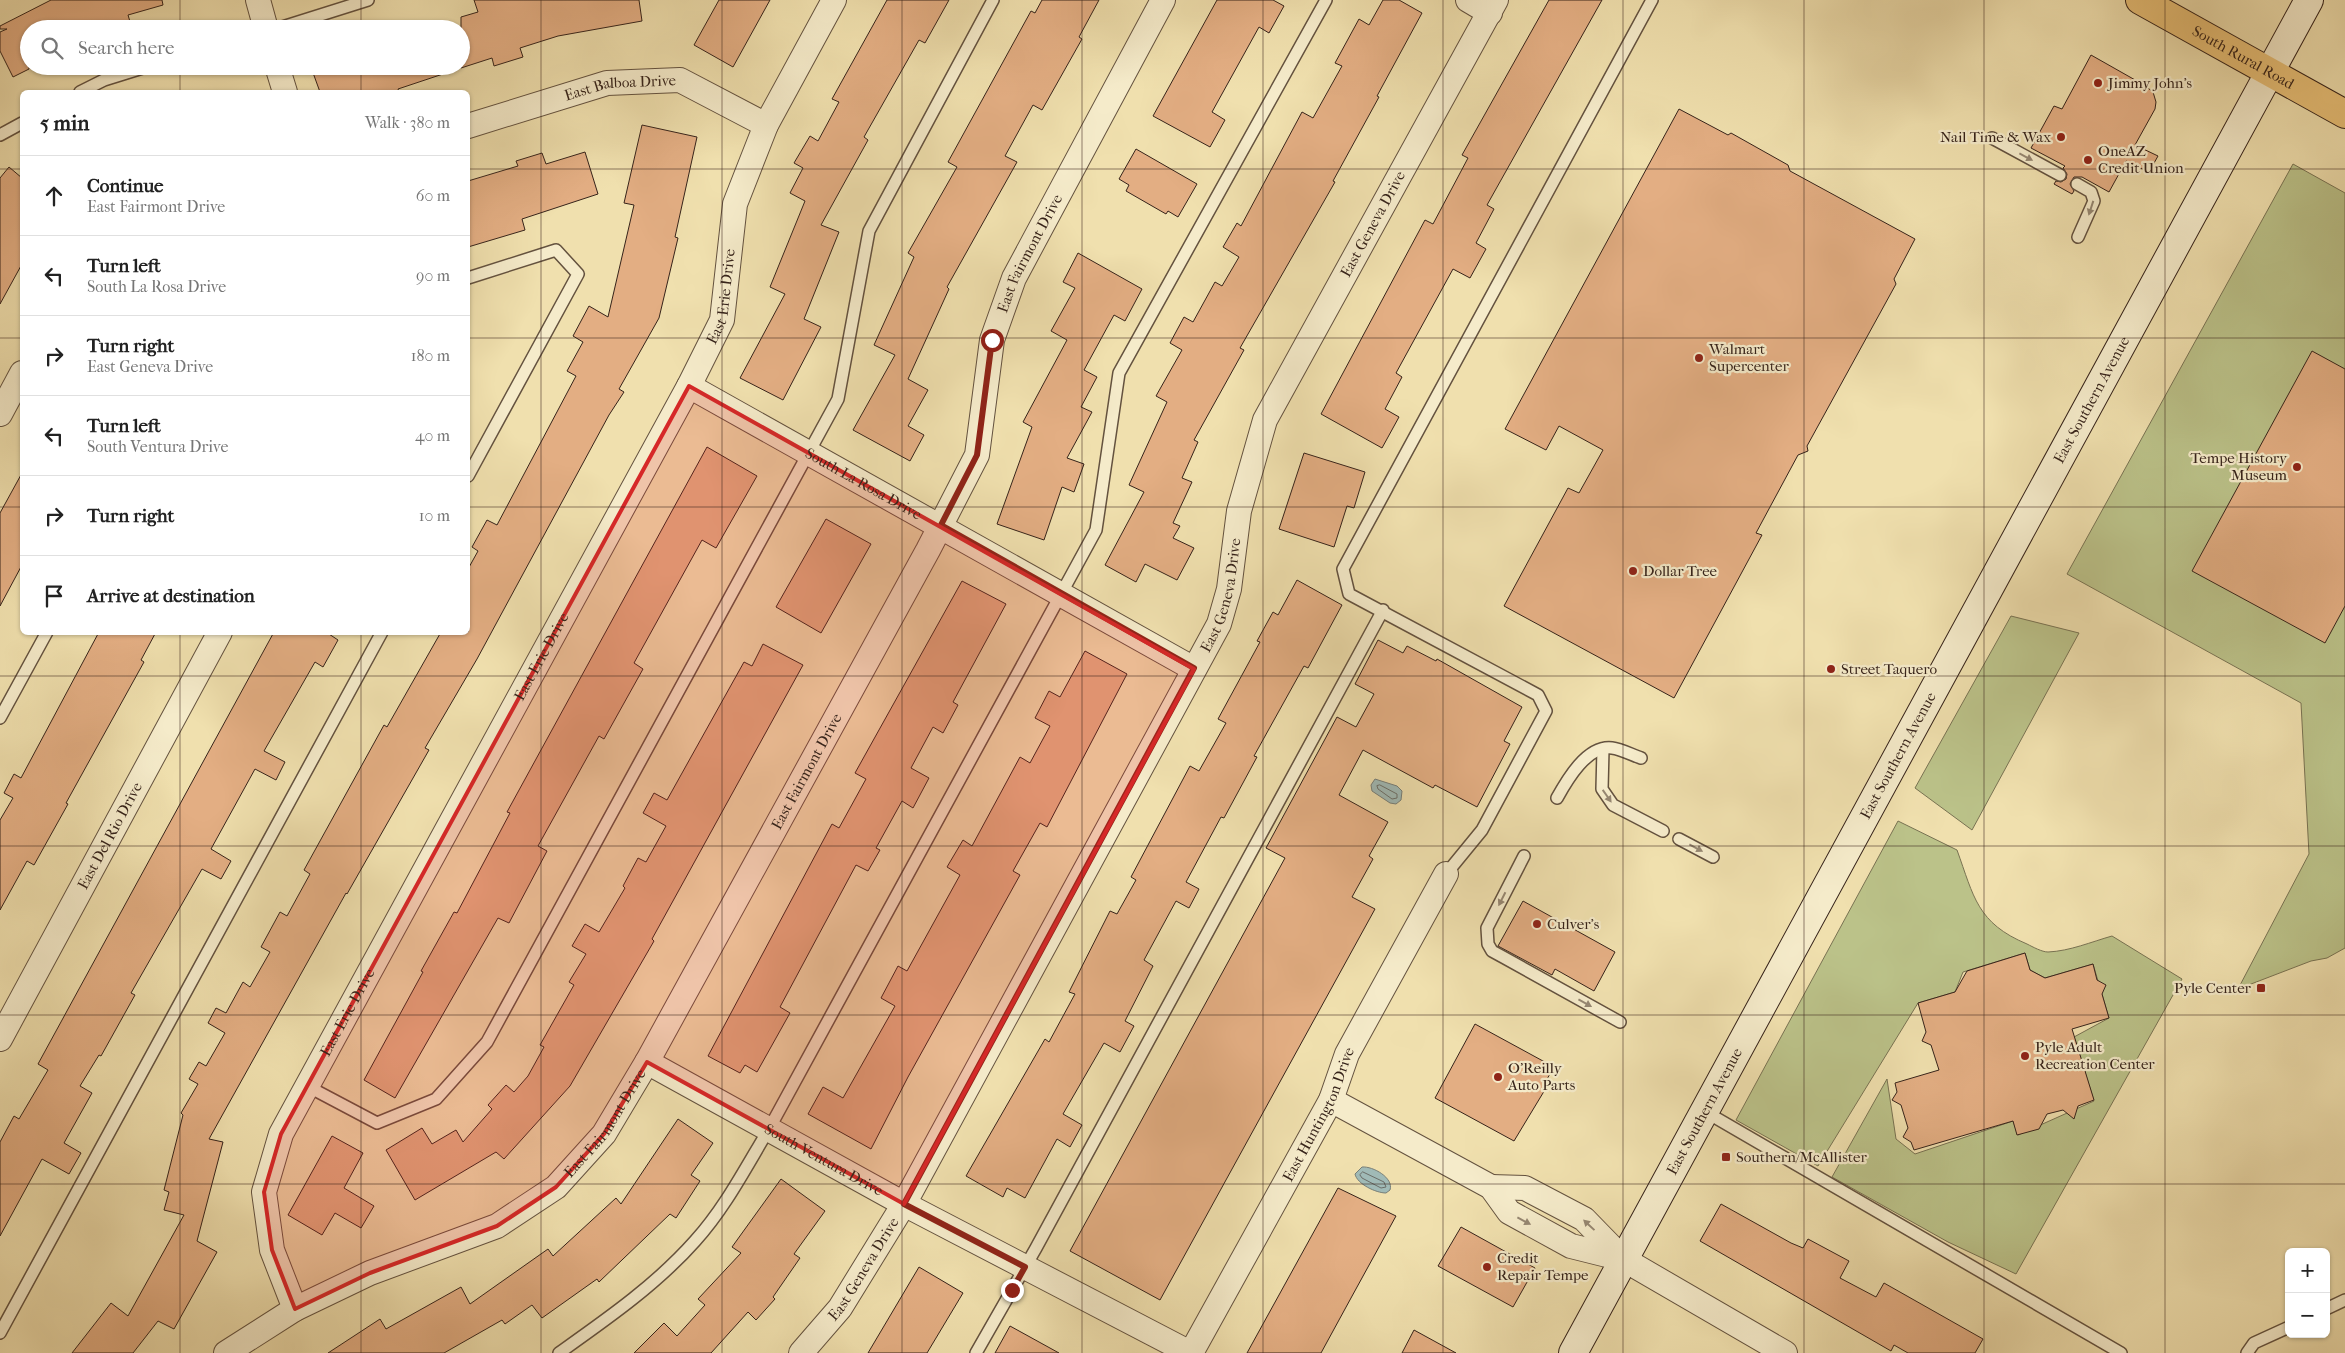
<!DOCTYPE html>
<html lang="en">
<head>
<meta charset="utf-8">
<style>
	body { margin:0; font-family:"IM FELL French Canon",serif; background:#f2f2f2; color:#222 }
	.controls { position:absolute; right:15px; bottom:15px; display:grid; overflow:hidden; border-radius:8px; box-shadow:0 1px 4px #0004 }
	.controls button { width:45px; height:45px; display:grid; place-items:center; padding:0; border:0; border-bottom:1px solid #e0e0e0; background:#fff; color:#222; font:25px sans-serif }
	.stop { position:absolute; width:15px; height:15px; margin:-11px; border:4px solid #8f2418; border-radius:50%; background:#fff }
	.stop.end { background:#8f2418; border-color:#fff; box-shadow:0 1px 5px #0008 }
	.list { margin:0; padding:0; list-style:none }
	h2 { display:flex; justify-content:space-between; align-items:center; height:65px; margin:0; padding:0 20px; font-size:21px }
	h2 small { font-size:16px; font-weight:400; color:#767676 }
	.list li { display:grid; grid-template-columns:32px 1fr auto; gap:15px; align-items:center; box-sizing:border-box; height:80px; padding:0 20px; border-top:1px solid #e0e0e0 }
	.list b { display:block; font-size:19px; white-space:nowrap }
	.list p { margin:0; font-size:16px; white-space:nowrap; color:#767676 }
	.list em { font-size:16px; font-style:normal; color:#767676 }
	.icon { flex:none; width:28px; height:28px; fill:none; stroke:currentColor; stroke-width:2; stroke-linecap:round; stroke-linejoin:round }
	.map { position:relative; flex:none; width:2345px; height:1353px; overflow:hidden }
	.search { position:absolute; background:#fff; box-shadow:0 1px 4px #0004; left:20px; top:20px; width:450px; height:55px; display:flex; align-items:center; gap:12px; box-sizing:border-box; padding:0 18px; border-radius:28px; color:#767676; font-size:19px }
	.panel { position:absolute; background:#fff; box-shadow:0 1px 4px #0004; left:20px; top:90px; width:450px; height:545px; border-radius:8px }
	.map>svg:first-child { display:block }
</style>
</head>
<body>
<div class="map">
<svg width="2345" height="1353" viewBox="0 0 2345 1353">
	<rect width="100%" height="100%" fill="#f0e0ae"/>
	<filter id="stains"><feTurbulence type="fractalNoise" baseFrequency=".004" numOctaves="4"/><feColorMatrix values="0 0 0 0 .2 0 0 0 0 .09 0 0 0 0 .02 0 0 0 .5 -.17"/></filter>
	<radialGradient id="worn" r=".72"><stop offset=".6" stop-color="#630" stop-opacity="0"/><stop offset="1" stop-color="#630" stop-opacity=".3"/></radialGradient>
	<!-- green -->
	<g fill="#bbc289" stroke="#787252">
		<path d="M2293,164L2345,193V948L2327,958L2311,961L2238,989L2309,854L2301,703L2067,574Z"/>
		<path d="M2011,616L2079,633L1972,830L1915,788Z"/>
		<path d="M1898,821L1957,850C1974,897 1977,923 2027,944C2033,947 2042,952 2048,952C2070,951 2091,942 2112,936L2182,979L2016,1274L1948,1242L1832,1177L1887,1079L1896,1139L1915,1154L2013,1121L2018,1135L2094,1101L2074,1037L2109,1018L2093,964L2045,978L2030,970L2025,953L1963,972L1955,992L1918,1003L1818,1166L1736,1120Z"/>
	</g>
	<!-- water -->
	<g fill="#a0bab6" stroke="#767e78">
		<path d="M1375,779L1397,786L1402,791L1401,800L1396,804L1390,803L1372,791L1371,785Z"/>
		<path d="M1362,1167C1373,1166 1394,1178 1390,1190L1386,1193C1376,1193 1357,1184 1355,1174Z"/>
	</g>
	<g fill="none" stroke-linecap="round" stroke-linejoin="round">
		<!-- shore -->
		<g stroke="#6b6e68" stroke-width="1">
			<path d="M1380,785L1397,794V798L1392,799L1378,789L1377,786Z"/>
			<path d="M1363,1172L1384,1182L1386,1187L1381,1188L1362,1178L1360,1175Z"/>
		</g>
	</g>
	<!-- building -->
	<g fill="#e3ae83" stroke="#36231a">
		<path d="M51,0H162L163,5L128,15L131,25L120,29H29V69L13,77L0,51V32L7,29H0V26Z"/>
		<path d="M474,0H639L642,21L558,36L520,48L523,57L494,66L492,58L461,68V17L478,12Z"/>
		<path d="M719,0H770L733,67L694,45Z"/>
		<path d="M887,0H949L925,43L919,40L864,137L868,140L821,225L839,232L804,319L821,327L783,400L740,378L785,294L770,287L805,201L790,193L803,168L794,163L810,136L818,141L839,102L832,99Z"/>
		<path d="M1042,0H1099L1079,37L1082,39L1042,110L1033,105L1005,156L1017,162L947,287L949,289L908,379L928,390L908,426L924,435L910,461L853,430L895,355L874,345L914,257L908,253L957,167L948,162L1031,11L1035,13Z"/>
		<path d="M1217,0H1273L1284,6L1269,33L1259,27L1212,112L1225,120L1210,147L1153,116Z"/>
		<path d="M1383,0H1399L1422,13L1377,96L1379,97L1333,181L1335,182L1240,348L1244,350L1194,440L1198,442L1182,478L1192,482L1173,523L1180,526L1173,538L1194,548L1177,580L1145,564L1136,582L1105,565L1144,492L1129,485L1167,402L1156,396L1182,350L1170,343L1184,317L1193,322L1215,282L1222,286L1239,257L1223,247L1237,223L1241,226L1302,112L1313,118L1342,66L1335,63L1359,19L1369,25Z"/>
		<path d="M1549,0H1602L1487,205L1494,209L1476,243L1486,249L1470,278L1453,269L1396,373L1402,377L1385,409L1399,417L1382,448L1321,414L1425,220L1433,224L1468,158L1462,155Z"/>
		<path d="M2091,55L2144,85L2153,92L2156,102L2155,109L2135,145L2158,156L2149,172L2126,161L2109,192L2082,177H2074L2070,184L2074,191L2072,194L2054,184L2056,181L2061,182L2066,179L2067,174L2063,168L2065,166L2031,148L2054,106L2062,109Z"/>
		<path d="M322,66H454L455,70L398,89L399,92H320L312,70Z"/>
		<path d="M1679,109L1728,135L1731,133L1788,165L1790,171L1915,239L1894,279L1896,284L1807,446L1808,451L1798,455L1756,533L1762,535L1674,698L1504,606L1568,488L1579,493L1603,450L1559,426L1546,450L1505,429Z"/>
		<path d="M642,125L697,137L675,237L678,238L659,318L619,389L624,392L609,415L477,659L425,748L429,750L347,894L346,893L209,1139L223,1142L197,1241L217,1252L174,1329L158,1321L133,1353H72L111,1303L128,1316L184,1215L164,1210L169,1192L164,1190L183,1115L181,1113L198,1084L189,1079L199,1062L206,1066L225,1033L208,1023L216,1008L226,1013L243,982L250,987L270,952L261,947L280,912L287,916L310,874L304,870L384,725L387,727L441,632H468V569L478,551L472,547L487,520L497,525L576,376L567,371L583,342L573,336L589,306L608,317L634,205L624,203Z"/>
		<path d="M1136,149L1197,184L1178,217L1168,211L1166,214L1126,191L1129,185L1119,179Z"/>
		<path d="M585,152L598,194L522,219L525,230L468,247V181L518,166L516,161L542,153L546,164Z"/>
		<path d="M9,167L22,178V264L0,304V178Z"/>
		<path d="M1078,253L1142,289L1125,321L1114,315L1084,370L1097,377L1081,407L1092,412L1067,458L1084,464L1074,492L1062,487L1044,540L997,524L1032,427L1023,422L1067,340L1051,331L1075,288L1063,282Z"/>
		<path d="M2312,351L2345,369V606L2325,643L2192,571Z"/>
		<path d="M707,447L757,476L716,548L702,540L634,663L643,669L604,739L599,736L538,846L547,851L509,923L498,918L395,1098L364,1080L423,972L421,971L454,912L457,913L510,813L507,812Z"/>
		<path d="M1304,453L1365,472L1354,508L1347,506L1334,547L1279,529Z"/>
		<path d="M22,473V565L0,606V513Z"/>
		<path d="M826,519L871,544L821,633L776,607Z"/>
		<path d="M1297,580L1342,605L1308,668L1304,666L1254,756L1257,757L1224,818L1221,817L1186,882L1199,889L1189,908L1176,901L1144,960L1153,966L1125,1021L1134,1026L1120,1052L1104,1043L1063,1114L1082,1125L1070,1147L1057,1139L1025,1198L1007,1188L1003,1197L966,1176L1045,1039L1049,1042L1075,994L1069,992L1110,911L1117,914L1136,880L1131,877L1190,766L1199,771L1226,723L1218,719L1260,642L1257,641L1273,612L1278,615Z"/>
		<path d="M962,581L1006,604L953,702L958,705L943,733L933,727L911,768L929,778L913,808L902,801L876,848L880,850L868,871L856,865L780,1007L790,1013L757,1072L745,1065L740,1073L708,1056L832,824L839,828L866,779L855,773Z"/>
		<path d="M99,632H156L141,660L144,662L66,803L68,804L34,865L27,861L0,910V820L13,798L4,793L14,774L21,778Z"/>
		<path d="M274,632H326L338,640L323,667L315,662L264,751L285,762L276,780L255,769L211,849L231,861L221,879L202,869L131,993L135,995L101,1056L99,1055L80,1086L92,1093L64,1143L81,1153L69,1174L42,1159L0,1236V1142L14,1116L19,1119L48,1070L38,1064Z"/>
		<path d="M1378,640L1403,653L1407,646L1436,661L1437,659L1522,707L1504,741L1510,744L1477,807L1435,785L1433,788L1363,750L1339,795L1388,822L1369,856L1373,859L1352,897L1375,909L1160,1300L1070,1251L1285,858L1266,848L1337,717L1356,727L1374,694L1355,684Z"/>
		<path d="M763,644L803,665L652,939L654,941L570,1086L504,1159L496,1152L415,1200L386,1150L422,1128L432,1144L456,1130L463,1142L492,1109L488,1105L506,1085L514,1092L528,1076L544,1047L540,1045L574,985L569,982L586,954L572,946L585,924L599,932L625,888L623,886L638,858L646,862L666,826L643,813L654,793L667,800L744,662L752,666Z"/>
		<path d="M1085,651L1127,674L1047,827L1040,823L1013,871L1020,875L908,1077L871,1149L808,1114L823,1087L843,1098L895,1006L881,998L898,966L907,971L960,875L947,867L963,840L972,846L1020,757L1030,763L1050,726L1035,718L1049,691L1060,697Z"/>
		<path d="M1523,901L1615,952L1594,991L1555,969L1552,975L1498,946Z"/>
		<path d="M2025,953L2030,970L2045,978L2093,964L2097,980L2106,985L2102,994L2109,1018L2072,1029L2094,1100L2078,1106L2074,1119L2063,1110L2047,1114L2039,1129L2017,1135L2013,1121L1914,1150L1911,1142L1903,1137L1908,1128L1901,1105L1892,1100L1897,1092L1895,1083L1939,1070L1931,1045L1922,1041L1926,1032L1918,1003L1955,992L1967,971Z"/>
		<path d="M1475,1024L1554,1067L1543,1086L1546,1088L1514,1141L1435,1098Z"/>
		<path d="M678,1119L713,1143L691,1175L700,1181L676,1218L670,1214L599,1282L597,1279L542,1318L532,1305L505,1324L502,1320L444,1353H328L380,1319L386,1329L461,1287L470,1304L548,1249L553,1256L616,1198L621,1204Z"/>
		<path d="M332,1136L363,1153L344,1188L374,1206L361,1228L335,1213L322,1235L288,1215Z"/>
		<path d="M781,1179L825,1211L794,1254L800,1258L773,1297L775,1299L756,1320L748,1312L711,1353H634L664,1323L677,1336L705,1305L698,1299L741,1253L732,1247Z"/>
		<path d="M1338,1188L1396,1216L1351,1298L1321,1353H1247Z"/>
		<path d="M1721,1204L1791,1243L1803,1248L1808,1239L1849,1261L1840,1278L1876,1297L1884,1283L1983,1339L1975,1353H1908L1894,1345L1891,1351L1700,1241Z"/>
		<path d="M1461,1227L1535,1268L1513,1307L1438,1266Z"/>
		<path d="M919,1267L963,1293L927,1353H868Z"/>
		<path d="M1010,1326L1059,1353H995Z"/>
		<path d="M1414,1330L1456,1353H1402Z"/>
	</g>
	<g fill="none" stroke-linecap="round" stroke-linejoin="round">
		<!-- service casing -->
		<g stroke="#64523f" stroke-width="14">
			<g id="service">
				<path d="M276,29L368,0"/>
				<path d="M80,92L104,80L149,66"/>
				<path d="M0,135L22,123"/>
				<path d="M1992,138L2060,175"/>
				<path d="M2077,184L2091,192L2094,201L2078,237"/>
				<path d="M468,278L556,250L578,274L468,476"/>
				<path d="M0,718L47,632"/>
				<path d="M1603,749L1602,789L1613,805L1663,831"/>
				<path d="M1557,798C1567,780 1587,745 1612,748C1621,749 1632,755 1641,758"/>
				<path d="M1679,839L1713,857"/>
				<path d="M1524,856L1487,928L1488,944L1492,951L1503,957L1620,1022"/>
				<path d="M1446,874L1482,830L1546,711L1538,695L1349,594L1343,569L1652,0"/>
				<path d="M307,1086L377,1123L436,1099L487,1042L838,399L869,231L993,0"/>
				<path d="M1704,1111L2121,1353"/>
				<path d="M2326,1309L2345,1300"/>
				<path d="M0,1333L382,632"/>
				<path d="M559,1353C607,1319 656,1285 695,1241C725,1208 746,1167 769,1129L1096,530L1119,373L1326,0"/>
				<path d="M976,1353L1036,1248L1383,610"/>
				<path d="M2247,1353L2254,1343L2289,1327"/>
			</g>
		</g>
		<!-- minor casing -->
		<g stroke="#64523f" stroke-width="26">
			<g id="minor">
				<path d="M258,0L266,29"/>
				<path d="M1468,0L1490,13"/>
				<path d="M277,66L285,92"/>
				<path id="s1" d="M468,126L607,83L680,80L766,125"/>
				<path id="s2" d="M689,386L1194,669"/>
				<path d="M0,414L22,373"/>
				<path id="s3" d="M0,1039L220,632"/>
				<path id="s4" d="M647,1062L904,1204L1190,1353"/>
				<path d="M1331,1100L1491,1187L1509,1212L1571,1246L1623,1259"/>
				<path d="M1491,1187L1525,1188L1584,1219L1623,1259L1785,1353"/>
				<path id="s5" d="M295,1309L272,1250L264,1192L281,1134L689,386L722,320L735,204L766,125L834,0"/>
				<path id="s6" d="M226,1353L295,1309L370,1273L497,1226L556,1187L604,1134L647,1062L928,550L977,455L992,340L1014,278L1163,0"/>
				<path id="s7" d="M801,1353L840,1308L904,1204L1219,624L1229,589L1239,511L1265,420L1496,0"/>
				<path id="s8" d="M1191,1353L1331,1100L1347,1054L1446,874"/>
			</g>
		</g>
		<!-- secondary casing -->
		<g stroke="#36231a" stroke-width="30">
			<g id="secondary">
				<path id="s9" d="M1573,1353L2309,0"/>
			</g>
		</g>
		<!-- primary casing -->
		<g stroke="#36231a" stroke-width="30">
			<g id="primary">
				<path id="s10" d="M2140,0L2345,114"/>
			</g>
		</g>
		<!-- service -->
		<use href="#service" stroke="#f5ebca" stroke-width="11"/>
		<!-- minor -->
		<use href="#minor" stroke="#f5ebca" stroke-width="24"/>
		<!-- secondary -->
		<use href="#secondary" stroke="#f5ebca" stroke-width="28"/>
		<!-- primary -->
		<use href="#primary" stroke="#e8c077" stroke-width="28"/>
	</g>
	<!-- one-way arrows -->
	<defs><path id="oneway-solid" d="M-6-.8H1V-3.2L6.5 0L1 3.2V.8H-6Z" transform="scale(1.25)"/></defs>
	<g fill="#968772">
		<use href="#oneway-solid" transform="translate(2026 157) rotate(28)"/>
		<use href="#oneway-solid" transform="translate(2091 208) rotate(108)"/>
		<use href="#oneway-solid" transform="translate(1607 796) rotate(55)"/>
		<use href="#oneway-solid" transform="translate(1696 848) rotate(28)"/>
		<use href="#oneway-solid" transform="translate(1502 899) rotate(117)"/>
		<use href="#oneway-solid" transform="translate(1585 1003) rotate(29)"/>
		<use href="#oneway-solid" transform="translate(1524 1221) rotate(28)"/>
		<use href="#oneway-solid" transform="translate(1589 1225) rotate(-137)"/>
	</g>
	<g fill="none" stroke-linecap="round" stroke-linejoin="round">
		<!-- route -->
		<path stroke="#8f2418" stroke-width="6" d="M992,340L977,455L941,525L1194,668L904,1204L1025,1267L1012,1290"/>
	</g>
	<!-- marked area -->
	<path fill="#d62828" fill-opacity="0.2" stroke="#d62828" stroke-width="4" stroke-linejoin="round" d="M689,386L1194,669L904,1204L647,1062L604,1134L556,1187L497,1226L370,1273L295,1309L272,1250L264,1192L281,1134Z"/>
	<!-- grid -->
	<path fill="none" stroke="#36231a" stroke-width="1" stroke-opacity="0.55" d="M180,0V29M361,0V29M541,0V1353M722,0V1353M902,0V1353M1082,0V1353M1263,0V1353M1443,0V1353M1623,0V1353M1804,0V1353M1984,0V1353M2165,0V1353M180,66V92M361,66V92M0,169H22M468,169H2345M0,338H22M468,338H2345M0,507H22M468,507H2345M180,632V1353M361,632V1353M0,676H2345M0,846H2345M0,1015H2345M0,1184H2345"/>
	<!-- markers -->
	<g fill="#8f2418" stroke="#f5ebca" stroke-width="2">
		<circle cx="2098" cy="83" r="5"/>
		<circle cx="2061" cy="137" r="5"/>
		<circle cx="2088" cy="160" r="5"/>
		<circle cx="1699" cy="358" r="5"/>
		<circle cx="2297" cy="467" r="5"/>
		<circle cx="1633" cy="571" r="5"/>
		<circle cx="1831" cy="669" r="5"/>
		<circle cx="1537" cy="924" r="5"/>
		<rect x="2256" y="983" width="10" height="10" rx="2.5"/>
		<circle cx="2025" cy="1056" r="5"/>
		<circle cx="1498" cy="1077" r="5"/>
		<rect x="1721" y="1152" width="10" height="10" rx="2.5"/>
		<circle cx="1487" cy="1267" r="5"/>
	</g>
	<g text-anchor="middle" stroke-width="4.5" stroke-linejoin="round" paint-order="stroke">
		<!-- street labels -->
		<g font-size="15" fill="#36231a" stroke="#f5ebca">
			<text dy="5" stroke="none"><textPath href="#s10" startOffset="118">South Rural Road</textPath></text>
			<text dy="5" stroke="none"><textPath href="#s1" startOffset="158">East Balboa Drive</textPath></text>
			<text dy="5" stroke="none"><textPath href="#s7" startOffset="1275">East Geneva Drive</textPath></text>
			<text dy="5" stroke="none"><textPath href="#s6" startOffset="1428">East Fairmont Drive</textPath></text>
			<text dy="5" stroke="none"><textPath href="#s5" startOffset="1131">East Erie Drive</textPath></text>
			<text dy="5" stroke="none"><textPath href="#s9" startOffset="1085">East Southern Avenue</textPath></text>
			<text dy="5" stroke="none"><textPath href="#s2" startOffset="200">South La Rosa Drive</textPath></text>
			<text dy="5" stroke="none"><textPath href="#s7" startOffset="870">East Geneva Drive</textPath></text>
			<text dy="5" stroke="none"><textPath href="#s5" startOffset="726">East Erie Drive</textPath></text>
			<text dy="5" stroke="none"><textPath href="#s9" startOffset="680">East Southern Avenue</textPath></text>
			<text dy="5" stroke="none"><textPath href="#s6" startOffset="858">East Fairmont Drive</textPath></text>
			<text dy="5" stroke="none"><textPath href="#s3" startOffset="231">East Del Rio Drive</textPath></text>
			<text dy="5" stroke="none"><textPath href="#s5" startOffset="321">East Erie Drive</textPath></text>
			<text dy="5" stroke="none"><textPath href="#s9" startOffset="275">East Southern Avenue</textPath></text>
			<text dy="5" stroke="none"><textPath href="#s8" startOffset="271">East Huntington Drive</textPath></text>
			<text dy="5" stroke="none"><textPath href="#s6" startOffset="452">East Fairmont Drive</textPath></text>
			<text dy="5" stroke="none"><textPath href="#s4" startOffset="202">South Ventura Drive</textPath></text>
			<text dy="5" stroke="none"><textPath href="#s7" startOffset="105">East Geneva Drive</textPath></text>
		</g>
		<!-- poi labels -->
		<g font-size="15" fill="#36231a" stroke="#f5ebca" text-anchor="start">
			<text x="2108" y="88">Jimmy John's</text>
			<text x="2051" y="142" text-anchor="end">Nail Time &amp; Wax</text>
			<text x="2098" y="156">OneAZ<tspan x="2098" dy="17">Credit Union</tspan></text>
			<text x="1709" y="354">Walmart<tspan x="1709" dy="17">Supercenter</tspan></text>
			<text x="2287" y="463" text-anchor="end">Tempe History<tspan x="2287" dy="17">Museum</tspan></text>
			<text x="1643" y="576">Dollar Tree</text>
			<text x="1841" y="674">Street Taquero</text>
			<text x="1547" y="929">Culver's</text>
			<text x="2251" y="993" text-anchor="end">Pyle Center</text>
			<text x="2035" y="1052">Pyle Adult<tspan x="2035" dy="17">Recreation Center</tspan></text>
			<text x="1508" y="1073">O'Reilly<tspan x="1508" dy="17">Auto Parts</tspan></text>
			<text x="1736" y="1162">Southern/McAllister</text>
			<text x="1497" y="1263">Credit<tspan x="1497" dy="17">Repair Tempe</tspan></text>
		</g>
	</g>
	<rect width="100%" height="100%" filter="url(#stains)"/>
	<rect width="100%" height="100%" fill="url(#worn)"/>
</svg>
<div class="controls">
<button>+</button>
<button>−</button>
</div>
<div class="stop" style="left:992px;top:340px"></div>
<div class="stop end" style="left:1012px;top:1290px"></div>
<div class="search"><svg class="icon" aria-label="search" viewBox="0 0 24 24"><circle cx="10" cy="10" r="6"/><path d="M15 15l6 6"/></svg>Search here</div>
<section class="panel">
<h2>5 min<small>Walk · 380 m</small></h2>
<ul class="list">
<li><svg class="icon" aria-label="ahead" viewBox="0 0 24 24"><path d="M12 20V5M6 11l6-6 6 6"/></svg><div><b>Continue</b><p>East Fairmont Drive</p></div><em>60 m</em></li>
<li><svg class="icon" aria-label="left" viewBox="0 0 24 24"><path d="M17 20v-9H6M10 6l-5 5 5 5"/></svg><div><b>Turn left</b><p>South La Rosa Drive</p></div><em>90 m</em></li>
<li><svg class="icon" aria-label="right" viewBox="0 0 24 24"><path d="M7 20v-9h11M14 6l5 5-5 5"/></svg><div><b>Turn right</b><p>East Geneva Drive</p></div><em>180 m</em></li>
<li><svg class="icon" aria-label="left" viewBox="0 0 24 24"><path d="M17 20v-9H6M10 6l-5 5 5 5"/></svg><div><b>Turn left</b><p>South Ventura Drive</p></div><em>40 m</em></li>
<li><svg class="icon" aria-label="right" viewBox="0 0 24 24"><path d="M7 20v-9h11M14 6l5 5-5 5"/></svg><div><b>Turn right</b></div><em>10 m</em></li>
<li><svg class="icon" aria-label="arrive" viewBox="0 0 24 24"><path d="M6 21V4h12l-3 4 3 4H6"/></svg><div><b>Arrive at destination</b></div></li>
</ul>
</section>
</div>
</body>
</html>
